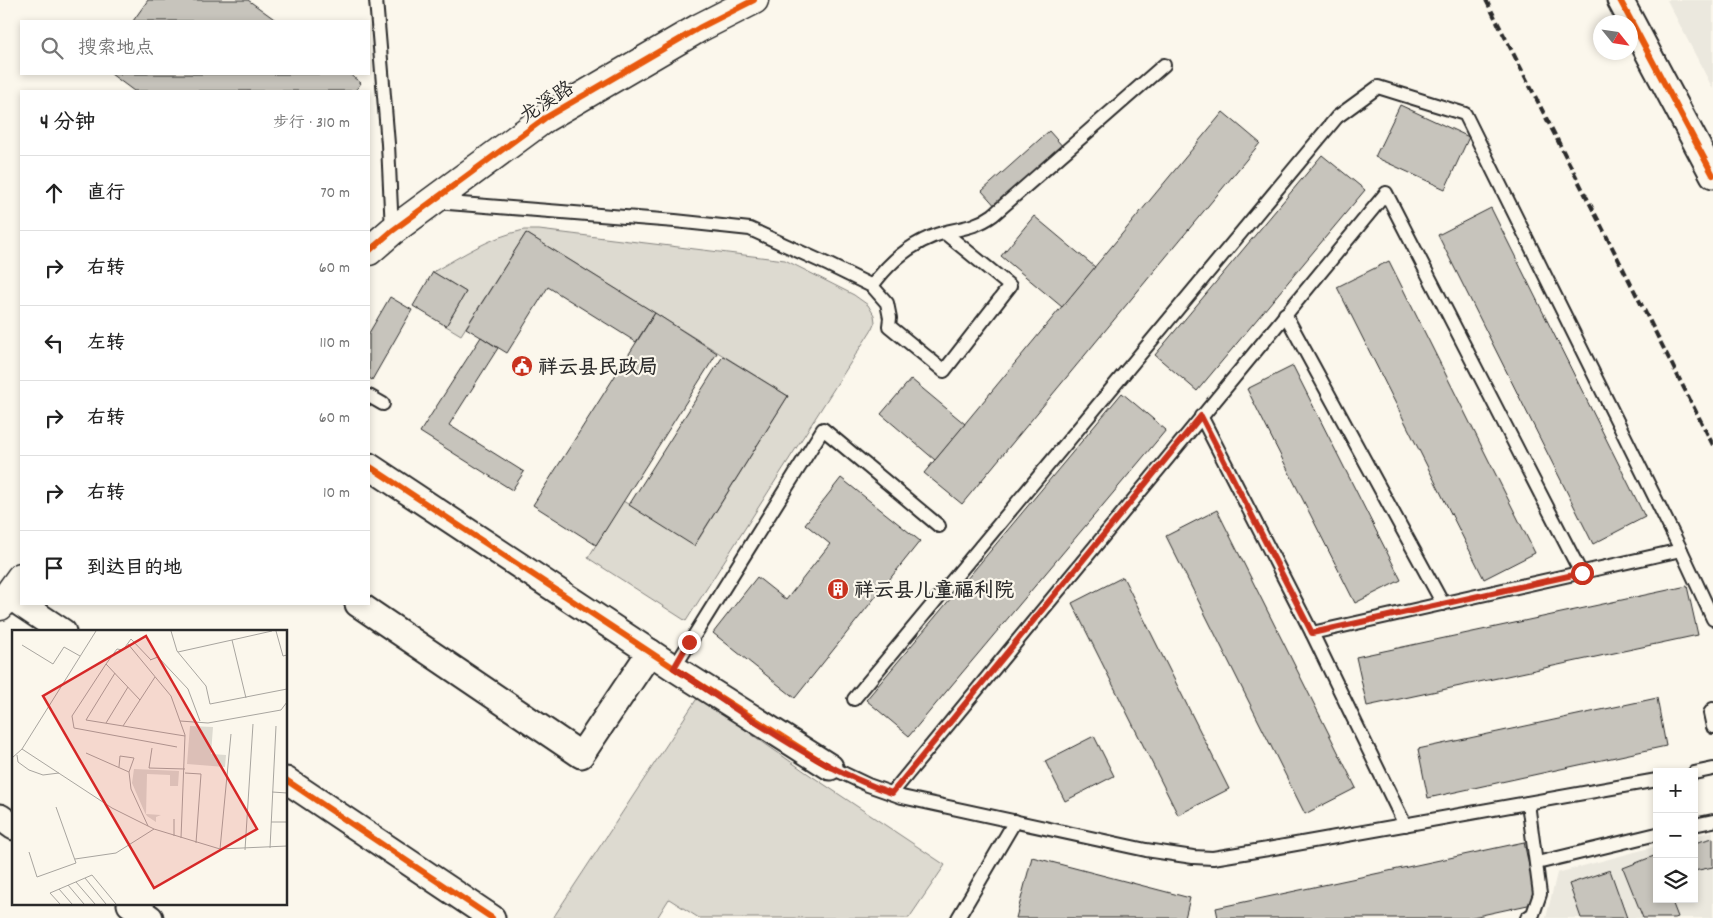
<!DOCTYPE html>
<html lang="zh">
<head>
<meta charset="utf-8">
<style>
	body { margin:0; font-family:Dekko,"LXGW WenKai TC",sans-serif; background:#f2f2f2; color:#222 }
	.controls { position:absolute; right:15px; bottom:15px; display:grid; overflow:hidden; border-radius:0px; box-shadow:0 2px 8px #0003 }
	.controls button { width:45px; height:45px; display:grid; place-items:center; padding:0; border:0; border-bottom:1px solid #e0e0e0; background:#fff; color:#222; font:25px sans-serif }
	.compass { position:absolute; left:1593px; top:15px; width:45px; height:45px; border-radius:50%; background:#fff; box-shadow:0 2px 8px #0003; rotate:120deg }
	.stop { position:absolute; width:15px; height:15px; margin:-11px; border:4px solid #c8321e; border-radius:50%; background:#fff }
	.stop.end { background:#c8321e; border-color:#fff; box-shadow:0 1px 5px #0008 }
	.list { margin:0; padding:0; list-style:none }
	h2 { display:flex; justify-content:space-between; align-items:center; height:65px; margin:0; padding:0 20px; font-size:21px }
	h2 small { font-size:16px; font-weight:400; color:#767676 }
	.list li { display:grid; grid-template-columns:32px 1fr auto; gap:15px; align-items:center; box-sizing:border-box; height:75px; padding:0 20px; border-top:1px solid #e0e0e0 }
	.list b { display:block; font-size:19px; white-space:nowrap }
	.list em { font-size:16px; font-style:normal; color:#767676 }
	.icon { flex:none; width:28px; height:28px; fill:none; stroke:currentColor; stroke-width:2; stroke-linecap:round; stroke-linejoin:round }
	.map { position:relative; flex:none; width:1713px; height:918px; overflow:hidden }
	.search { position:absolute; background:#fff; box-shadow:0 2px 8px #0003; left:20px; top:20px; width:350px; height:55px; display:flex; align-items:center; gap:12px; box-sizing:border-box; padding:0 18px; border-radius:0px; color:#767676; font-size:19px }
	.panel { position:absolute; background:#fff; box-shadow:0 2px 8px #0003; left:20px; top:90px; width:350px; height:515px; border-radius:0px }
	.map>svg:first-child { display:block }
</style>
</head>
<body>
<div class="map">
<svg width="1713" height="918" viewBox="0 0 1713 918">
	<rect width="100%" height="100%" fill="#fbf7ec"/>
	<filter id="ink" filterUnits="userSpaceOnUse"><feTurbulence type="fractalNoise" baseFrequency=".02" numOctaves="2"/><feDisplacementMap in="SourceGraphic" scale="10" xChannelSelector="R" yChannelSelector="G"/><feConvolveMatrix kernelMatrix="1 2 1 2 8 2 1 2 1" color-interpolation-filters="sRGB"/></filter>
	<g filter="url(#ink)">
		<!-- built -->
		<g fill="#ebe8de">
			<path d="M1667,0H1713V89Z"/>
			<path d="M1713,831V918H1546L1557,873L1657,846V899H1694V836Z"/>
		</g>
		<!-- green -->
		<g fill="#dddad0" stroke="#84827e">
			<path d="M524,230H539L785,260L854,295L868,305L874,315L875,322L872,329L686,621L588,558L623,501L695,545L788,396L526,233L461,335L446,326L466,292L433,272C463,255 490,237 524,230Z"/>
			<path d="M698,697L807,773L945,865L909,918H699L669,899L657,918H553Z"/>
		</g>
		<!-- building -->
		<g fill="#c7c4bc" stroke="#2b2b2b">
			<path d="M148,0H248L277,21H133Z"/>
			<path d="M111,74H349L361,83L355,91H134Z"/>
			<path d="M1400,105L1469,137L1445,189L1375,157Z"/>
			<path d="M1223,112L1260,143L962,504L924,473Z"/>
			<path d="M1049,131L1064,148L997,208L982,191Z"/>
			<path d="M1322,155L1365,190L1197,391L1155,355Z"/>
			<path d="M1491,208L1645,517L1593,544L1438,235Z"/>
			<path d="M1034,216L1095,267L1062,307L1001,256Z"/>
			<path d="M526,233L655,313L636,342L548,287L507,353L466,328Z"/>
			<path d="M1389,261L1535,553L1484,579L1337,287Z"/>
			<path d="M433,272L466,292L446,326L413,306Z"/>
			<path d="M390,297L412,310L372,380L369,378V333Z"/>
			<path d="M655,313L717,353L596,545L533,505Z"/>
			<path d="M481,337L498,348L449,425L524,472L512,490L420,432Z"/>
			<path d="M723,356L788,396L694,546L629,505Z"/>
			<path d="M1293,366L1401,580L1355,603L1247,389Z"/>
			<path d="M911,379L965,424L935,460L881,414Z"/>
			<path d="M1122,393L1166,430L909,736L866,700Z"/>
			<path d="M841,478L920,541L795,698L713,633L757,577L786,600L830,544L805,524Z"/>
			<path d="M1217,510L1356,788L1305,814L1166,536Z"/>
			<path d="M1123,577L1229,789L1178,815L1072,603Z"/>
			<path d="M1687,586L1698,635L1367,706L1356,657Z"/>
			<path d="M1657,698L1666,746L1428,798L1418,749Z"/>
			<path d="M1094,736L1114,776L1065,801L1045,761Z"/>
			<path d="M1713,838V867L1694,871V843Z"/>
			<path d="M1524,842L1537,903L1468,918H1218L1216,908Z"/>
			<path d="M1654,856L1657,863V899H1671L1678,917L1675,918H1643L1623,868Z"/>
			<path d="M1032,857L1190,898L1185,918H1016Z"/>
			<path d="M1610,870L1627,918H1581L1569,884Z"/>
		</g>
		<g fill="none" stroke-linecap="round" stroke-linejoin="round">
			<!-- service casing -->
			<g stroke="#2b2b2b" stroke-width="16">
				<g id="service">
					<path d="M376,0L388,144L392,231"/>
					<path d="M436,202L675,221L750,229L829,265L872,286L887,303L890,318L889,326L944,371L1010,286L945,233"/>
					<path d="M872,286C890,261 915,240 946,232C964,228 978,226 993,215L1164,65"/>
					<path d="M1285,314L1443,604"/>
					<path d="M369,396L383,404"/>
					<path d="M1201,416L1312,633L1405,825"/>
					<path d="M1312,633L1681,550L1713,619"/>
					<path d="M674,668L823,429L939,526"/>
					<path d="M854,699L1337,117L1378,87L1465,114L1681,550"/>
					<path d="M1713,709L1710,713L1713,727"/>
					<path d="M830,767L868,785L902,797L1146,850L1193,857L1213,858L1268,849L1657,780"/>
					<path d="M1694,773L1713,769"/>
					<path d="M892,793L1386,193L1581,573"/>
					<path d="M1694,825L1713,821"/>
					<path d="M1537,863L1657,834"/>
					<path d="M958,918L1015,821"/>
					<path d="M1527,918L1533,914L1540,894L1528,803"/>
				</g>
			</g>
			<!-- minor casing -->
			<g stroke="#2b2b2b" stroke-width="29">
				<g id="minor">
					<path d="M1620,0L1713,175"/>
					<path d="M369,466L674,668L830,767"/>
					<path d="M21,604L63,632"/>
					<path d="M358,604L581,755L650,652"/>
					<path d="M286,780L492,918"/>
					<path d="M0,817L14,827"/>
					<path d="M130,904L150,918"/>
				</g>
			</g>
			<!-- tertiary casing -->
			<g stroke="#2b2b2b" stroke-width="31">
				<g id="tertiary">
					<path d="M369,251L392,231L545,118L699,28L754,0"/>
					<path d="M0,606L21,577"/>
				</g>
			</g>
			<!-- service -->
			<use href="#service" stroke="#fbf7ec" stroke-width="12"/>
			<!-- minor -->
			<use href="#minor" stroke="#fbf7ec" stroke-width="25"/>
			<!-- tertiary -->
			<use href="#tertiary" stroke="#fbf7ec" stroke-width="28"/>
			<!-- rail -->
			<path stroke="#2b2b2b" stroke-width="4" stroke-dasharray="8 4" stroke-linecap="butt" d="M1486,0L1713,445"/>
			<!-- cycleway casing -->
			<g stroke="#fbf7ec" stroke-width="9">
				<g id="cycleway">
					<path d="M1620,0L1713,175"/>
					<path d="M369,251L392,231L545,118L699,28L754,0"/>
					<path d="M369,466L674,668L830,767"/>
					<path d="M286,780L492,918"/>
				</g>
			</g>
			<!-- cycleway -->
			<use href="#cycleway" stroke="#e8590c" stroke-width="6"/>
		</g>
	</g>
	<g fill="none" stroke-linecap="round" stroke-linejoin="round" filter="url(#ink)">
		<!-- route -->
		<path stroke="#c8321e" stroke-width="6" d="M689,642L674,668C742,712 816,768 892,793L1201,416L1312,633L1582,573"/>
	</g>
	<!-- icons -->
	<defs>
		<g id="civic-disc" transform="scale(1.125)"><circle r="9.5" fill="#c8321e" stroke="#fbf7ec"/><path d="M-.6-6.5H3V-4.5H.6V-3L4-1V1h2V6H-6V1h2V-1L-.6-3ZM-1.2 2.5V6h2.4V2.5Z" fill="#fff"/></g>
		<g id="building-disc" transform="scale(1.125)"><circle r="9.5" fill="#c8321e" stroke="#fbf7ec"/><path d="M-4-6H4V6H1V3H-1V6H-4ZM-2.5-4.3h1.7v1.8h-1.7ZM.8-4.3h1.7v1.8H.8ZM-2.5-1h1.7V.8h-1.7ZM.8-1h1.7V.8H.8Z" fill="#fff"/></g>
	</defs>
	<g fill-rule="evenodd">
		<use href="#civic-disc" x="522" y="366"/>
		<use href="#building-disc" x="838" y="589"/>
	</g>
	<g text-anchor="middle" stroke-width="4.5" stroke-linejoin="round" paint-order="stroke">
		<!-- street labels -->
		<g font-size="20" fill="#2b2b2b" stroke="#fbf7ec">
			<text transform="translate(546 101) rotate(-33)" y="7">龙溪路</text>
		</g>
		<!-- poi labels -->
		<g font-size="20" font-weight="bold" fill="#2b2b2b" stroke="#fbf7ec" text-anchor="start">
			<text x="538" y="373">祥云县民政局</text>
			<text x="854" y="596">祥云县儿童福利院</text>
		</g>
	</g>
	<!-- overview -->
	<g transform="translate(12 630)">
		<rect width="275" height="275" fill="#fbf7ec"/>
		<path d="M178,96L201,97L199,124L214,125L213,137L175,134ZM122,139L167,141L166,156H158V145L135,144L134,184L149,185L144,187V192L135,186L133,183L120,153Z" fill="#dddad0"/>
		<path fill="none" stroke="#a8a59f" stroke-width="1" d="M159,1L165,21L194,56L198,74L275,59M264,1L271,26L275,25M220,10L260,1M116,14L159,66L173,105L169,208M10,15L41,34L52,17L68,26M166,22L220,10L234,68M138,30L146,27L176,59L188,91M94,34L60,86L62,98L165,117M103,43L74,90L173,106M128,70L94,34L105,19L111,20L119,9L139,30M168,91L196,93L269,80L275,72M94,93L116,57M111,96L143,47M140,118L137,138L173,139M10,119L100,178L142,199L208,219L275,216M74,123L117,142M5,125L6,132L17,140L31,145L47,143M0,128L10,119L84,1M107,137L108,126L122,128L117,142L119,159L136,196M173,143L189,144L184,213M260,162L275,163M259,192H275M162,206V189M258,218L264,96M208,219L219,104M233,220L241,94M17,222L25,247L64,233L44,177M63,229L104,223L142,199M73,248L94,274M64,252L83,274M56,255L72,274M47,259L60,274M48,274L38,263L80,245L104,274"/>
		<path fill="#d62828" fill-opacity="0.15" stroke="#d62828" stroke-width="2.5" d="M134,6L245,199L142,258L31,66Z"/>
		<rect width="275" height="275" fill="none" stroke="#2b2b2b" stroke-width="2.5"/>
	</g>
</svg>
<div class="controls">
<button>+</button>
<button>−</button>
<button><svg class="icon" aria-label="layers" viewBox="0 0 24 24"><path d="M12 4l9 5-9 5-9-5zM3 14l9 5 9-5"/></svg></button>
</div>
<svg class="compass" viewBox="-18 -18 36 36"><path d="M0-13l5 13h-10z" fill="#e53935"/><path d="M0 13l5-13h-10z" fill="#767676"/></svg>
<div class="stop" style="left:1582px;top:573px"></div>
<div class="stop end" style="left:689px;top:642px"></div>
<div class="search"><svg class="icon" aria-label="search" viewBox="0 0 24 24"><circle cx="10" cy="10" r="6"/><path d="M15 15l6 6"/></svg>搜索地点</div>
<section class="panel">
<h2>4 分钟<small>步行 · 310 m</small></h2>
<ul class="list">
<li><svg class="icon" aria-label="ahead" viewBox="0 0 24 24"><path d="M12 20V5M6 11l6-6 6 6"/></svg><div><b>直行</b></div><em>70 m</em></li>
<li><svg class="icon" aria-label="right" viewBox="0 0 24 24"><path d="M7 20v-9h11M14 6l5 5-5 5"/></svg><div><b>右转</b></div><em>60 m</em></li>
<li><svg class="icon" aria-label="left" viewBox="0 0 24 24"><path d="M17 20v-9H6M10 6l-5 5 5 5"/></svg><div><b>左转</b></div><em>110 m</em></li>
<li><svg class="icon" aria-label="right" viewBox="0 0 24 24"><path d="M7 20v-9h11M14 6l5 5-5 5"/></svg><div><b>右转</b></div><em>60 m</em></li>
<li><svg class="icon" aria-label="right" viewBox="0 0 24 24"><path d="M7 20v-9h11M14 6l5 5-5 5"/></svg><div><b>右转</b></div><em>10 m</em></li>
<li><svg class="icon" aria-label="arrive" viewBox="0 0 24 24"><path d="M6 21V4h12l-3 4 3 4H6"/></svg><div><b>到达目的地</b></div></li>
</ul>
</section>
</div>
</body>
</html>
